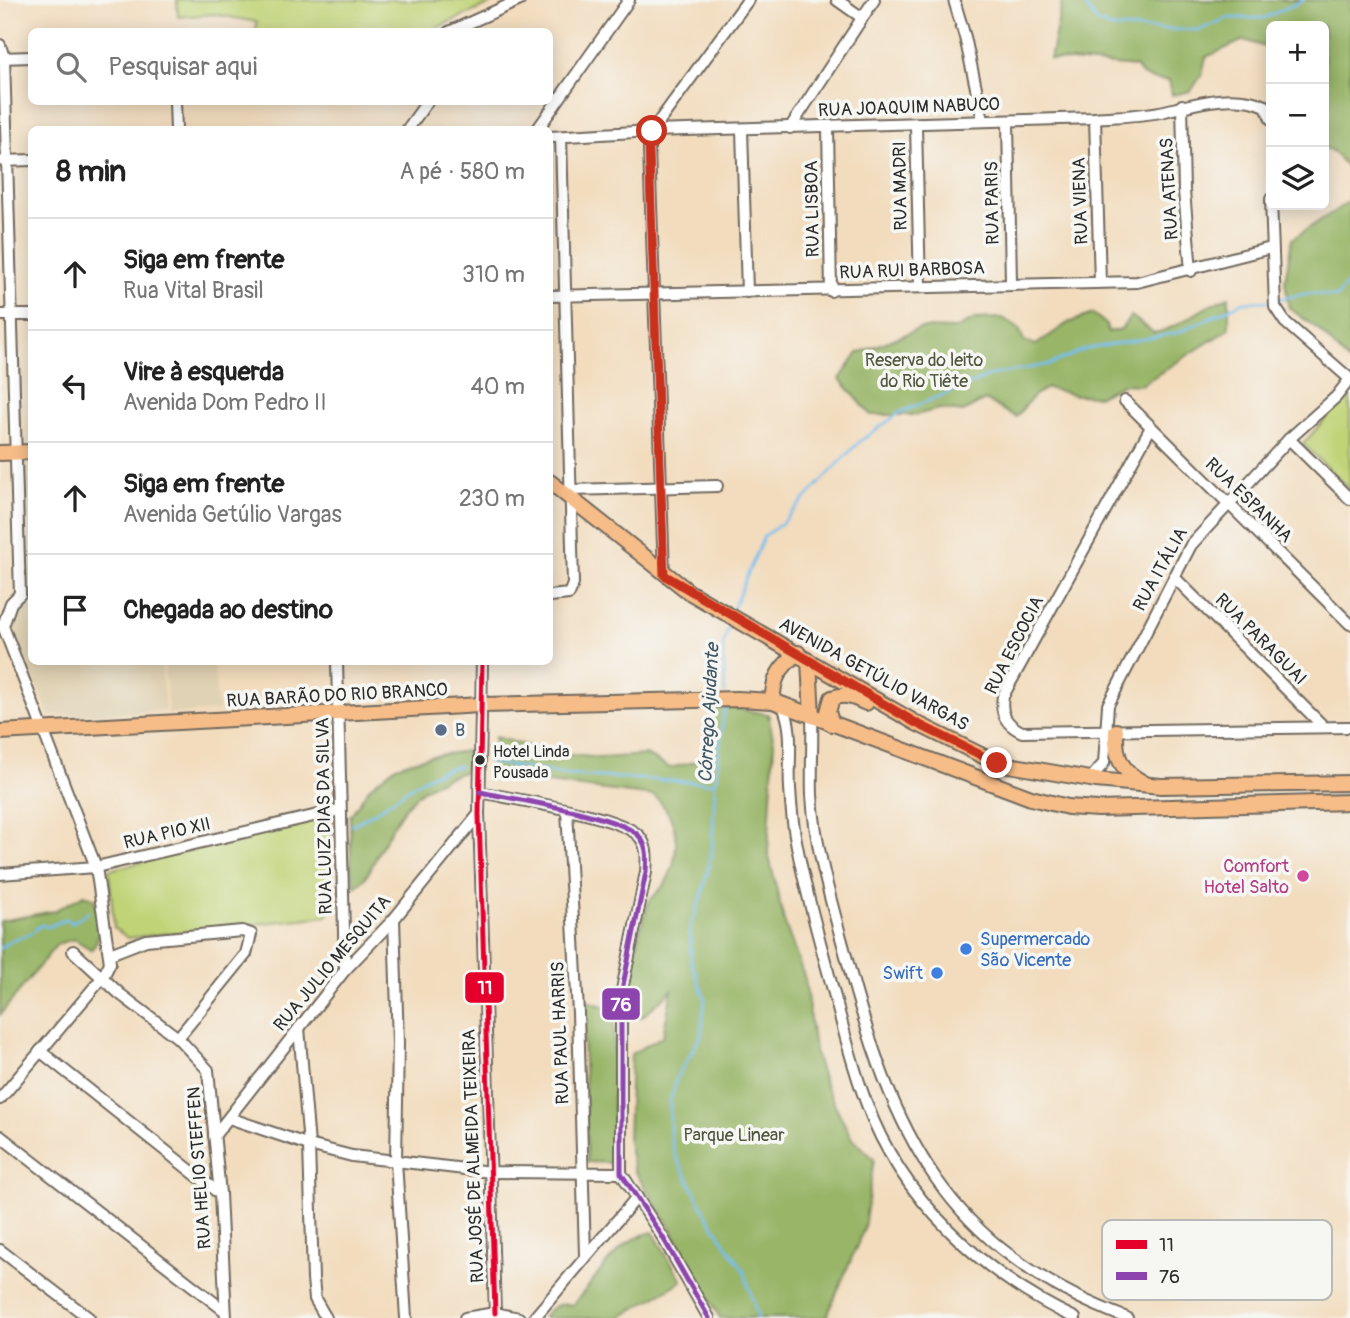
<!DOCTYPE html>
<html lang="pt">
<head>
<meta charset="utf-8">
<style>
	body { margin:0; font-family:Pangolin,sans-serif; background:#f6f6f6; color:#222 }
	.controls { position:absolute; right:21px; top:21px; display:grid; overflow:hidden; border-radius:10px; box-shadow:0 4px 18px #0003 }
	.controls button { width:63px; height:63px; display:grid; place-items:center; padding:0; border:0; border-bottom:2px solid #e0e0e0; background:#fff; color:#222; font:35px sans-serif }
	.stop { position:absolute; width:21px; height:21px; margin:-16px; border:5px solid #c8321e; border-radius:50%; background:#fff }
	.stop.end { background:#c8321e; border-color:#fff; box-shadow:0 2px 7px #0008 }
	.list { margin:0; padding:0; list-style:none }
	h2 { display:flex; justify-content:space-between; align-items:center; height:91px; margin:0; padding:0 28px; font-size:30px }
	h2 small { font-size:23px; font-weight:400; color:#767676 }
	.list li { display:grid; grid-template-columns:46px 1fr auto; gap:21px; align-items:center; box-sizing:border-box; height:112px; padding:0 28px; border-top:2px solid #e0e0e0 }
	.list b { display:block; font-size:26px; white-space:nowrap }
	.list p { margin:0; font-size:23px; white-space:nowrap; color:#767676 }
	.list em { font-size:23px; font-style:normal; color:#767676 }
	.icon { flex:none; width:38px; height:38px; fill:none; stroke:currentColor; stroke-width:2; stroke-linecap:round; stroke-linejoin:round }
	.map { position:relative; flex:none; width:1350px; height:1318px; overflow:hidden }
	.search { position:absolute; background:#fff; box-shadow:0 4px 18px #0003; left:28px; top:28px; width:525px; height:77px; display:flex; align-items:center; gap:18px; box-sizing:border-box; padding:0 24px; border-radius:10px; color:#767676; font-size:26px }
	.panel { position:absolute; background:#fff; box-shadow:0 4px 18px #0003; left:28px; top:126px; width:525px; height:539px; border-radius:10px }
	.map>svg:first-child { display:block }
</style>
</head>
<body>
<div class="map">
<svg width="1350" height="1318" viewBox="0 0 1350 1318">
	<rect width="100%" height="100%" fill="#f6f6f2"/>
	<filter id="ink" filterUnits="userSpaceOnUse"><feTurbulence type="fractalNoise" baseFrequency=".0143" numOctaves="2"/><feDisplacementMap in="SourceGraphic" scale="14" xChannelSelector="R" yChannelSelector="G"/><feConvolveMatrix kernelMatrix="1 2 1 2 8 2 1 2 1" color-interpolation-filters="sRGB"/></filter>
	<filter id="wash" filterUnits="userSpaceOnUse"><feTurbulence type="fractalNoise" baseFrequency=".00686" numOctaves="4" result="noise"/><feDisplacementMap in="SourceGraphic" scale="28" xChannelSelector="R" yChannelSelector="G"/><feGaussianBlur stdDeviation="1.57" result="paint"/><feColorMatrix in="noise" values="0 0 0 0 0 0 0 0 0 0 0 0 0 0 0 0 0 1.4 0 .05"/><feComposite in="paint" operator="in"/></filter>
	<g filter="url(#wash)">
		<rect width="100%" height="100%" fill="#f2dcbd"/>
		<!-- built -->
		<g fill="#e0d2b4">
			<path d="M31,606L32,662H161L165,711L50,716L10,625L18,608Z"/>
			<path d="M164,662H213L218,711L168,714Z"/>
		</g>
		<!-- green -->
		<g fill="#c0d376" stroke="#767f50" stroke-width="2">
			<path d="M177,0H500L429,31L255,32L257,22L213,14L178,17Z"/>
			<path d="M1350,391V490L1303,444Z"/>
			<path d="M328,817L331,822L332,906L327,916L128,938L114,928L109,870Z"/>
		</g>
		<!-- forest -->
		<g fill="#98b567" stroke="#627049" stroke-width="2">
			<path d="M1060,0H1350V170L1331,150L1324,148V26H1271V49L1244,40L1206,57L1202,74L1191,91L1172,95L1169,80C1157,81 1142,79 1136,67L1050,59L1062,3Z"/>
			<path d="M1350,192V360L1348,361L1318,329L1289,308L1285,281L1292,239L1348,202Z"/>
			<path d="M1229,297V329L1141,385L1122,384L1099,396L1076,395L1047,388L1034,395L1016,417L985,400L963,412L939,409L916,415H871L840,379L858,353L921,328L955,329L975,319L1003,318L1019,329L1024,341L1036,345L1068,323L1093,314L1106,324L1108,332L1121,329L1131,316L1154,333C1181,327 1202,306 1229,297Z"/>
			<path d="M715,705L768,714L774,743L768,852L784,921L805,979L814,1050L825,1085L852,1139L874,1159L864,1229L826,1318H720L671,1228L634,1170L628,1142L631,1054L663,1036L672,990L642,1017L625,1016C628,988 638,929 648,904C651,897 660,891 665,884C682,855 680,818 654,796L491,776L495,737L554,753L601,758L646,755L670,768L701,760Z"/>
			<path d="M467,751L469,761L465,772C412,785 401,810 377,855C372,867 366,880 355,887L351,869L350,816L370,787L396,766L430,756Z"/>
			<path d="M84,895L94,898C99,917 103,934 92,950L74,939L57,944L0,1015V921L54,911Z"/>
			<path d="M582,1000L614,1009L613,1163L587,1162Z"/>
			<path d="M653,1232L682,1281L619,1318H543C549,1307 560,1302 572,1305C598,1280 614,1240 653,1232Z"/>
		</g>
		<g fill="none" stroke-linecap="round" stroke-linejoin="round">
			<!-- stream -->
			<g stroke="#76beee" stroke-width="2.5">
				<path d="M1081,0L1098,23L1112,28L1199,30L1228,18H1264L1304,0"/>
				<path d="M1278,299L1311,293L1337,297L1350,280"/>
				<path d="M732,611L764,536L781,524L860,441L901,412L992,375L1051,364L1086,349L1177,333L1243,302L1272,301"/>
				<path d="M725,693L723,646L730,620"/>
				<path d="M725,704L715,783L712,853L702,895L690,927L691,961L705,999L701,1036L677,1077L670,1102V1134L674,1153L708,1217L744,1271L758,1318"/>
				<path d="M488,762L567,775L714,783"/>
				<path d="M351,825C388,810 419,771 460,766"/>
				<path d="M0,948L14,939L28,935L41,925L48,927L66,919L72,923L88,912"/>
			</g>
		</g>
	</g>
	<g filter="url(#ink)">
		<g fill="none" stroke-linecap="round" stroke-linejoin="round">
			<!-- minor casing -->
			<g stroke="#71695e" stroke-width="14">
				<g id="minor">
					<path d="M837,0L861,17"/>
					<path d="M954,0L965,37L983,120"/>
					<path d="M449,32L520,0"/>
					<path d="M0,45L4,58L20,594"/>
					<path d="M0,58L32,57"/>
					<path d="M175,102L176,130"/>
					<path d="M1182,105L1184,191L1191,271"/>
					<path d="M1095,118L1100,282"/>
					<path d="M1008,122L1011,283"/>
					<path d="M916,126L920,287"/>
					<path d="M790,128L874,0"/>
					<path d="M828,128L831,291"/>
					<path d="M407,130L427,102"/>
					<path d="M537,130L629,0"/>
					<path d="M742,130L747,292"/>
					<path d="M550,137L652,131L1095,118C1118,116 1143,116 1165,111C1198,103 1233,92 1266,106L1271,119"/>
					<path d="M3,161L32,160"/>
					<path d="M1271,199L1275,307L1285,322L1350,379"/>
					<path d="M550,296L1137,282L1271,248"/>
					<path d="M0,315H32"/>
					<path d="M1125,401L1350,624"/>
					<path d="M1150,429L1003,696C1000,713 1005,724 1022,732L1350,727"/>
					<path d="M1289,439L1350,499"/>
					<path d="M571,490L717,486"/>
					<path d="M664,574L649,149L652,131L748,0"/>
					<path d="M1174,577L1323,726"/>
					<path d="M550,596L569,594L573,584L561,137"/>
					<path d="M337,662L345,970"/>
					<path d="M482,662L479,814L495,1313"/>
					<path d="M782,704C795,730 788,759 790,788C791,807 793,827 797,846C806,894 820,942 833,990C843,1027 852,1066 866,1102C901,1199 983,1275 1075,1318"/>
					<path d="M812,716C813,742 811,769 812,795C815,849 832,904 846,956C893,1134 944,1249 1127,1318"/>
					<path d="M1090,779L1104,763L1108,705L1191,545L1289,439L1336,397L1350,379"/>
					<path d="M480,792C512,799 619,815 639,836C648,846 647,859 646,872L621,995V1173L662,1236L709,1318"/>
					<path d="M567,810L578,1013L585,1255"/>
					<path d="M0,874L96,867L339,810"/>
					<path d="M394,919L398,1043L396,1161L406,1318"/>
					<path d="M73,951L120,994L178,1038L208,1070L220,1194L226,1318"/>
					<path d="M110,954L146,940L242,931L251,934L246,954L178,1038"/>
					<path d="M299,1028L309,1145L313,1279L315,1299L326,1318"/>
					<path d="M40,1051L220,1194"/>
					<path d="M0,1099L103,977L110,963L96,867L3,626L11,603L20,594"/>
					<path d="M229,1118L309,1145L352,1156L491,1172L621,1173"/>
					<path d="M0,1136L225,1311"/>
					<path d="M214,1136L345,970L394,919L479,814"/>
					<path d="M0,1250L89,1318"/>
					<path d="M465,1318L495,1313L519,1318"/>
					<path d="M534,1318L637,1197"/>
				</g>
			</g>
			<!-- major casing -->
			<g stroke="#71695e" stroke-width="18">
				<g id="major">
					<path d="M0,453L32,452"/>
					<path d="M550,482L689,592L916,723L997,763L1096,780L1161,786L1350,783"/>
					<path d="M809,661L812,716"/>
					<path d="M773,701C772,679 780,667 798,653"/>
					<path d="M832,724L828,712L832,698C845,693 854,697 866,703"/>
					<path d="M1116,731C1115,756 1120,771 1144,783"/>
					<path d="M0,732L481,705L738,699L773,701L1031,798L1068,807L1098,809L1350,802"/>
				</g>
			</g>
			<!-- minor -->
			<use href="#minor" stroke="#fff" stroke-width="10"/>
			<!-- major -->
			<use href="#major" stroke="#f7bd88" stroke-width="14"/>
			<!-- bus-1 casing -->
			<g stroke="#f6f6f2" stroke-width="10">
				<path id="bus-1" d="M482,662L479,814L495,1313"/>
			</g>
			<!-- bus-2 casing -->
			<g stroke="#f6f6f2" stroke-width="10">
				<path id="bus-2" d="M480,792C512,799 619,815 639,836C648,846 647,859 646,872L621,995V1173L662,1236L709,1318"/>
			</g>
			<!-- bus-1 -->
			<use href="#bus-1" stroke="#e4002b" stroke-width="5"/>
			<!-- bus-2 -->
			<use href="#bus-2" stroke="#8e44ad" stroke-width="5"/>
		</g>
	</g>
	<g fill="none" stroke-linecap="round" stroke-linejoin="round" filter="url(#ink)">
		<!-- route -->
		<path stroke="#c8321e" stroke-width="9" d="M652,131L649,149L664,575L916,723L997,763"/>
	</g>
	<!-- markers -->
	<circle fill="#5c6f8a" stroke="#f6f6f2" stroke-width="2.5" cx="441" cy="730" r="7"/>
	<circle fill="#2b2b2b" stroke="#f6f6f2" stroke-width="2.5" cx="480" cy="760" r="6"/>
	<circle fill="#d1479c" stroke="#f6f6f2" stroke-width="2.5" cx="1303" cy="876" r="7"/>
	<g fill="#3f7fe0" stroke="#f6f6f2" stroke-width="2.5">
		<circle cx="966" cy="949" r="7"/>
		<circle cx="937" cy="973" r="7"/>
	</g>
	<g text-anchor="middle" stroke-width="7" stroke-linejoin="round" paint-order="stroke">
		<!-- bus labels -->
		<g font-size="16" fill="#2b2b2b" stroke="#f6f6f2" text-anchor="start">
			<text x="493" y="757">Hotel Linda<tspan x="493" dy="21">Pousada</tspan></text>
		</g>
		<!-- street labels -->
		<g font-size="18" fill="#2b2b2b" stroke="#f6f6f2">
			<text transform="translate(909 107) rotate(-2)" y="6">RUA JOAQUIM NABUCO</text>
			<text transform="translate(900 186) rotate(-91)" y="6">RUA MADRI</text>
			<text transform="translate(1169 189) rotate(-93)" y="6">RUA ATENAS</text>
			<text transform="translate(1080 201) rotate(-92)" y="6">RUA VIENA</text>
			<text transform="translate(992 203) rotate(-91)" y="6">RUA PARIS</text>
			<text transform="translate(812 209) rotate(-91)" y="6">RUA LISBOA</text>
			<text transform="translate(912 270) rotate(-2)" y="6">RUA RUI BARBOSA</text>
			<text transform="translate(1249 500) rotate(44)" y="6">RUA ESPANHA</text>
			<text transform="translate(1160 569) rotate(-61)" y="6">RUA ITÁLIA</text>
			<text transform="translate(1261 639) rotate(45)" y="6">RUA PARAGUAI</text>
			<text transform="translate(1014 645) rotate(-63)" y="6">RUA ESCOCIA</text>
			<text transform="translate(874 674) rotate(29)" y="6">AVENIDA GETÚLIO VARGAS</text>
			<text transform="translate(337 695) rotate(-3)" y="6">RUA BARÃO DO RIO BRANCO</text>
			<text transform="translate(324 816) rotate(-91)" y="6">RUA LUIZ DIAS DA SILVA</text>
			<text transform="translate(167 833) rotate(-13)" y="6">RUA PIO XII</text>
			<text transform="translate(332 963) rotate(-50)" y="6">RUA JULIO MESQUITA</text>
			<text transform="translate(560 1033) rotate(-92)" y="6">RUA PAUL HARRIS</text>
			<text transform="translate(473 1156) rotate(-92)" y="6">RUA JOSÉ DE ALMEIDA TEIXEIRA</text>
			<text transform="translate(199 1168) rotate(-94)" y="6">RUA HELIO STEFFEN</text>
		</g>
		<!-- park labels -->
		<g font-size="18" fill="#50553e" stroke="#f6f6f2">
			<text x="924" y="366">Reserva do leito<tspan x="924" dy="21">do Rio Tiête</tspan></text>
			<text x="734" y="1141">Parque Linear</text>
		</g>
		<!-- service labels -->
		<g font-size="18" fill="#4e5e75" stroke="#f6f6f2" text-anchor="start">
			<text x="455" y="736">B</text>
		</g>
		<!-- hotel labels -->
		<g font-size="18" fill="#b23c85" stroke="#f6f6f2" text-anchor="end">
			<text x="1289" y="872">Comfort<tspan x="1289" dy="21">Hotel Salto</tspan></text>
		</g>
		<!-- shop labels -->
		<g font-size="18" fill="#366cbe" stroke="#f6f6f2" text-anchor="start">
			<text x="980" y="945">Supermercado<tspan x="980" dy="21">São Vicente</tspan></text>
			<text x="923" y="979" text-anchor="end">Swift</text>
		</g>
		<!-- water labels -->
		<g font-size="19" font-style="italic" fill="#425766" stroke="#f6f6f2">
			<text transform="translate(708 713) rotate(-87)" y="7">Córrego Ajudante</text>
		</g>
	</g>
	<!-- legend -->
	<rect x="1102" y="1220" width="230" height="80" rx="10" fill="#f6f6f2" stroke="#b9b9b6" stroke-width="2"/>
	<rect x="1116" y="1240" width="31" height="9" fill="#e4002b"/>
	<rect x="1116" y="1272" width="31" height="8" fill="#8e44ad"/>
	<g font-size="19" fill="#2b2b2b">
		<text x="1159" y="1251">11</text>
		<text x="1159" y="1283">76</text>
	</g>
	<g stroke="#f6f6f2" stroke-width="2.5">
		<rect x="464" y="971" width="41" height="33" rx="7" fill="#e4002b"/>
		<rect x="601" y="987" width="40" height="34" rx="7" fill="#8e44ad"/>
	</g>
	<g font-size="19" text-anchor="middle" font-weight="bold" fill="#fff">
		<text x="485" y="994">11</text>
		<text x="621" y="1011">76</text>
	</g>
</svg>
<div class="controls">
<button>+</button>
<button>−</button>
<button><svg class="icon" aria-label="layers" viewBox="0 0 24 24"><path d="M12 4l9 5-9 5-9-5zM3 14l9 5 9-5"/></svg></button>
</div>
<div class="stop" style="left:652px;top:131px"></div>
<div class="stop end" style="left:997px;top:763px"></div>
<div class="search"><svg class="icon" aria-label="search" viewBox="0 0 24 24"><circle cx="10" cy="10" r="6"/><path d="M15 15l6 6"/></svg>Pesquisar aqui</div>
<section class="panel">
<h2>8 min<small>A pé · 580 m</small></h2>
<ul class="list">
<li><svg class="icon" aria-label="ahead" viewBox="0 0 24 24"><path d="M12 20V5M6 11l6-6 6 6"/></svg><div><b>Siga em frente</b><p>Rua Vital Brasil</p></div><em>310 m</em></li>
<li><svg class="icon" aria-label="left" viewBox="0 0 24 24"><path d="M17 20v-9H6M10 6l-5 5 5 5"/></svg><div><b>Vire à esquerda</b><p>Avenida Dom Pedro II</p></div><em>40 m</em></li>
<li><svg class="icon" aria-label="ahead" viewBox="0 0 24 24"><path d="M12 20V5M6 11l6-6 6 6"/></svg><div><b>Siga em frente</b><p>Avenida Getúlio Vargas</p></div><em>230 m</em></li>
<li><svg class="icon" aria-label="arrive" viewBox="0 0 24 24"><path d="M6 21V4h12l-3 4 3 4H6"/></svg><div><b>Chegada ao destino</b></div></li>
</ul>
</section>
</div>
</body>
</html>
